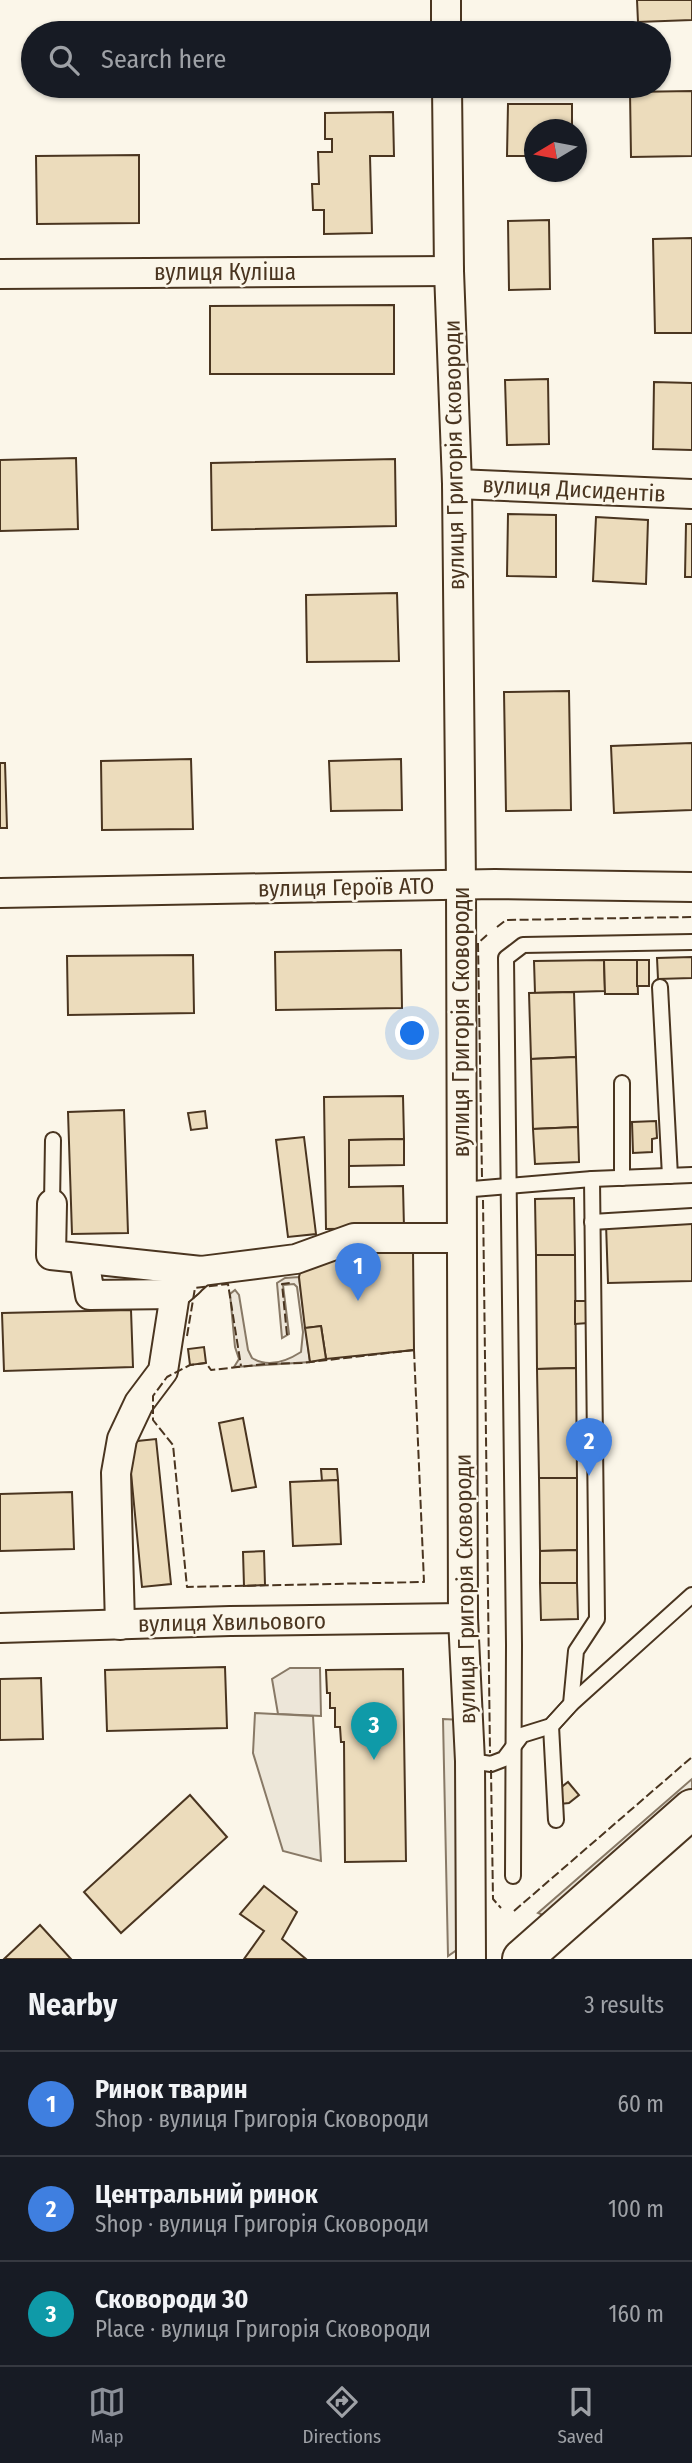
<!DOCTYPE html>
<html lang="en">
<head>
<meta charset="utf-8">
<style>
	body { margin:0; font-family:"Fira Sans Condensed",sans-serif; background:#20242c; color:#f1f3f6 }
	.compass { position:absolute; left:524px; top:119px; width:63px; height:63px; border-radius:50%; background:#171b24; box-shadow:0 2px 5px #0004; rotate:260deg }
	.you { position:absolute; left:413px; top:1034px; width:24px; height:24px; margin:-18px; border:5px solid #fff; border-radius:50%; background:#1a73e8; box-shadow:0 0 0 10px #1a73e833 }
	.badge { display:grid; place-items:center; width:46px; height:46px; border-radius:50%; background:#8c9099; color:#fff; font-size:23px; font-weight:700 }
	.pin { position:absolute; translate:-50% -58px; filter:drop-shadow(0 2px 4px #0008) }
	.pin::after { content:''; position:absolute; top:37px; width:24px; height:21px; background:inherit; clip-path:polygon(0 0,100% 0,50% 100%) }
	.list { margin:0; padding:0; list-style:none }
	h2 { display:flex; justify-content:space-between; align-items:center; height:91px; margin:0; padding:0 28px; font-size:30px }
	h2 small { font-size:23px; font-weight:400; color:#9ea1a6 }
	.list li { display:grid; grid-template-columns:46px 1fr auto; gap:21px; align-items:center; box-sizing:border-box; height:105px; padding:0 28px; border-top:2px solid #363941 }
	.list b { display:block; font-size:26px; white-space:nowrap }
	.list p { margin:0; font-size:23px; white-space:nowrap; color:#9ea1a6 }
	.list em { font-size:23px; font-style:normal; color:#9ea1a6 }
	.icon { flex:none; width:38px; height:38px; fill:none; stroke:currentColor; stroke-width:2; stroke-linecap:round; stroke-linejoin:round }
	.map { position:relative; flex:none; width:692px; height:1959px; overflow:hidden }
	.search { position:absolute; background:#171b24; box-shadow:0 2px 5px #0004; left:21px; right:21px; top:21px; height:77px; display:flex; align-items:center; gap:18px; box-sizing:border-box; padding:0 24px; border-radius:38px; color:#9ea1a6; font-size:26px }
	.sheet { height:406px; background:#171b24 }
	nav { display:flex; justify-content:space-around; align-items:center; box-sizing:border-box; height:98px; border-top:2px solid #363941; background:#171b24; font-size:19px; color:#9ea1a6 }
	nav a { display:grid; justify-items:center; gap:4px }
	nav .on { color:#8c9099 }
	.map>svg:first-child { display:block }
</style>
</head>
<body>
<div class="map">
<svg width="692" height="1959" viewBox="0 0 692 1959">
	<rect width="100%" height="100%" fill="#fbf6e9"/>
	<!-- green -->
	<g fill="#ede6d9" stroke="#887966" stroke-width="2">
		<path d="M299,1277L310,1362L234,1367L239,1359L235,1347L230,1294L235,1290L239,1295L248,1350L252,1358C268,1368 287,1361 301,1352L303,1332L297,1287L294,1284L283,1285L289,1334L282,1338L277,1283L285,1278Z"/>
		<path d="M290,1668H320L321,1716L278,1714L272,1679Z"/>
	</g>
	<!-- parking -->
	<g fill="#ede7d9" stroke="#887966" stroke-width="2">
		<path d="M255,1713L313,1716L321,1861L283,1851L253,1753Z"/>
		<path d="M443,1719L462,1720L461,1947L448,1956Z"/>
		<path d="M692,1779V1798L553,1919L538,1913Z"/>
	</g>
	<!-- building -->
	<g fill="#ecdcbc" stroke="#4a3520" stroke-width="2">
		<path d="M637,0H692V20L638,22Z"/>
		<path d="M692,91V156L631,157L630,92Z"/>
		<path d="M508,104H572V130H534V156H507Z"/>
		<path d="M393,112L394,156H370L372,233L324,234V210H313L312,184H319L318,152H332V139H325V113Z"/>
		<path d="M139,155V223L37,224L36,156Z"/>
		<path d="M549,220L550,289L509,290L508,221Z"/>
		<path d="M692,238V333H655L653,239Z"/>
		<path d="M394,305V374H210V306Z"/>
		<path d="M548,379L549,444L507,445L505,380Z"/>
		<path d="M654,382L692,383V450L653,449Z"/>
		<path d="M76,458L78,529L0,531V460Z"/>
		<path d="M395,459L396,526L212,530L211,463Z"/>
		<path d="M508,514L556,515V577L507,576Z"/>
		<path d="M596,517L648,520L646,584L593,581Z"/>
		<path d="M686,524H692V577H685Z"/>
		<path d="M397,593L399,661L307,662L306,595Z"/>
		<path d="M569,691L571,810L506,811L504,692Z"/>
		<path d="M692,743V810L614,813L611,746Z"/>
		<path d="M191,759L193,829L102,830L101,761Z"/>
		<path d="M401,759L402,810L331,811L329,761Z"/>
		<path d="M0,763H5L7,828H0Z"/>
		<path d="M401,950L402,1008L276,1010L275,952Z"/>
		<path d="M193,955L194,1013L68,1015L67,956Z"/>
		<path d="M692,957V978L658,979L657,958Z"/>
		<path d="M604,960L605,991L535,993L534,961Z"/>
		<path d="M604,960H637L638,994H605Z"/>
		<rect x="637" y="960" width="12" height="26"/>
		<path d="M574,992L576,1057L531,1059L529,993Z"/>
		<path d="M576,1057L578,1127L533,1129L531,1059Z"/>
		<path d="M403,1096L404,1139L349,1140V1187L403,1186L404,1228L326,1229L324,1097Z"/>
		<path d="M124,1110L128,1233L72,1234L68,1112Z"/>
		<path d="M205,1111L207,1128L191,1130L188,1113Z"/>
		<path d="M656,1121L657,1138L652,1139V1152L633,1153L632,1122Z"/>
		<path d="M578,1127L579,1162L535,1164L533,1129Z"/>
		<path d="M304,1137L316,1234L288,1237L276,1140Z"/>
		<path d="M404,1139V1165L349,1166V1140Z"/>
		<path d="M574,1198L575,1255H536L535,1199Z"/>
		<path d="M692,1221V1281L608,1283L606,1224Z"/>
		<path d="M357,1248L413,1249L414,1350L326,1359L321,1326L305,1328L299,1277L301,1268Z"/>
		<path d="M536,1255H575L576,1368L537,1369Z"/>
		<path d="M575,1301H588V1323L575,1324Z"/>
		<path d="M131,1310L133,1367L4,1371L2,1313Z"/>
		<path d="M321,1326L326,1359L310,1362L305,1328Z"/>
		<path d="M204,1347L206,1363L190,1365L188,1349Z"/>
		<path d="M576,1368L577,1478H539L537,1369Z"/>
		<path d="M243,1418L256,1487L232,1491L219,1423Z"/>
		<path d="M156,1439L171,1584L142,1587L128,1442Z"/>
		<path d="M321,1469H337L338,1480L322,1481Z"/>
		<path d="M539,1478H577V1550L540,1551Z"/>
		<path d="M338,1480L341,1544L293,1546L290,1482Z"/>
		<path d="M72,1492L74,1549L0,1551V1494Z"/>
		<path d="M577,1550V1583H540V1551Z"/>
		<path d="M264,1551L265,1585L244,1586L243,1552Z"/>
		<path d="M540,1583H577L578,1619L541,1620Z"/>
		<path d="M225,1667L227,1728L107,1731L105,1670Z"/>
		<path d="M403,1669L406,1861L345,1862L344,1742H341L340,1727H335V1708H330V1693H327L326,1670Z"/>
		<path d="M41,1678L43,1739L0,1740V1679Z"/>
		<path d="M568,1782L579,1795L569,1803L560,1804L559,1789Z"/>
		<path d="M190,1795L227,1837L121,1933L84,1892Z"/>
		<path d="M264,1886L297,1912L282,1939L306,1959H244L264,1931L240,1914Z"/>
		<path d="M40,1925L71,1959H4Z"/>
	</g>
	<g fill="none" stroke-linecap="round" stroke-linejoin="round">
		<!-- lane casing -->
		<g stroke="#4a3520" stroke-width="18">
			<g id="lane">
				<path d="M660,987L670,1176"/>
				<path d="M622,1083V1178"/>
				<path d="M461,1190L592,1179L692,1175"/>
				<path d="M52,1204L53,1140"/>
				<path d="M592,1222L692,1216"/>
				<path d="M470,1761L491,1764L504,1759L522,1735L551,1726L571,1704L576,1651L597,1619L592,1179"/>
				<path d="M556,1820L551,1726L571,1704L692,1595"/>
				<path d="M513,1876L514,1645L506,958L523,945L692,942"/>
			</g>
		</g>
		<!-- street casing -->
		<g stroke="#4a3520" stroke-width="32">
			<g id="street">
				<path d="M446,0V33"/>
				<path d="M447,86L449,271L457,484L461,885L463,1618L470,1761L471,1959"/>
				<path d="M0,274L449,271"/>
				<path d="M457,484L692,494"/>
				<path d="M0,893L495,884L692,887"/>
				<path d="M52,1204L51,1255L201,1271L296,1259L354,1238H461"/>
				<path d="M84,1259L90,1295L175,1294L189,1282"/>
				<path d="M120,1625L116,1473L122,1439L139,1403L163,1371L175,1294L201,1271"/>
				<path d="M0,1628L230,1621L463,1618"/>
			</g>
		</g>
		<!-- secondary casing -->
		<g stroke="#4a3520" stroke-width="42">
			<path id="secondary" d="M522,1959L692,1809"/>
		</g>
		<!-- lane -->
		<use href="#lane" stroke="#fbf6e9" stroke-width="14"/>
		<!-- street -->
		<use href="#street" stroke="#fbf6e9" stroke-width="28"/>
		<!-- secondary -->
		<use href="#secondary" stroke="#fbf6e9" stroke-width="38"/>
		<!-- fence -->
		<g stroke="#4a3520" stroke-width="2" stroke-dasharray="9 3.5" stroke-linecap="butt">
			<path d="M497,927L506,920L692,917"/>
			<path d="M482,1177L478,943L487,935"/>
			<path d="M483,1200L490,1753"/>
			<path d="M287,1335L282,1284L290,1283"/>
			<path d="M187,1336L195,1288L228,1284L241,1366"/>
			<path d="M414,1350L424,1582L187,1587L173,1445L153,1420V1396L167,1377L190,1365L206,1363L211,1370L266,1364L302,1363Z"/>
			<path d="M491,1770L493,1899L501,1908"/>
			<path d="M514,1911L692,1757"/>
		</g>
	</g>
	<g text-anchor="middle" stroke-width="5" stroke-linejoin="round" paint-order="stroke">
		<!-- street labels -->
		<g font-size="23" fill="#4a3520" stroke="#fbf6e9">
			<text x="225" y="280">вулиця Куліша</text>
			<text transform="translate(454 455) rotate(-91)" y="8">вулиця Григорія Сковороди</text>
			<text transform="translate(574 489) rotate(3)" y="8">вулиця Дисидентів</text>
			<text transform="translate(346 887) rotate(-1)" y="8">вулиця Героїв АТО</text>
			<text transform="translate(461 1022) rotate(-90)" y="8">вулиця Григорія Сковороди</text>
			<text transform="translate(465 1589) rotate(-91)" y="8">вулиця Григорія Сковороди</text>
			<text transform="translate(232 1622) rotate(-1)" y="8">вулиця Хвильового</text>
		</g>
	</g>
</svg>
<svg class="compass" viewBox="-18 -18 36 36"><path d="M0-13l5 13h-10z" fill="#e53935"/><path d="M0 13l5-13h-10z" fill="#9ea1a6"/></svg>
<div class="you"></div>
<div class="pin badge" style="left:358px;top:1301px;background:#3f7fe0">1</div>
<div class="pin badge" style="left:589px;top:1476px;background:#3f7fe0">2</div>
<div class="pin badge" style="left:374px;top:1760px;background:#0f9aa8">3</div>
<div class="search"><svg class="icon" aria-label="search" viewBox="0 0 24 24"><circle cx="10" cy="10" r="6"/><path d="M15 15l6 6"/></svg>Search here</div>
</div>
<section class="sheet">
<h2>Nearby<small>3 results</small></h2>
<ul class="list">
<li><span class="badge" style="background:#3f7fe0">1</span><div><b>Ринок тварин</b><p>Shop · вулиця Григорія Сковороди</p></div><em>60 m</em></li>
<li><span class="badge" style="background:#3f7fe0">2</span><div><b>Центральний ринок</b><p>Shop · вулиця Григорія Сковороди</p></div><em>100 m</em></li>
<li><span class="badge" style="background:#0f9aa8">3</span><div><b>Сковороди 30</b><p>Place · вулиця Григорія Сковороди</p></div><em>160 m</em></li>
</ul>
</section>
<nav>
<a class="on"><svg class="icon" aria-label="map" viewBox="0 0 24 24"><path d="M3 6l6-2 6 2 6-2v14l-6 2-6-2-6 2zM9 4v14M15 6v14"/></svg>Map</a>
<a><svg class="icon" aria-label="directions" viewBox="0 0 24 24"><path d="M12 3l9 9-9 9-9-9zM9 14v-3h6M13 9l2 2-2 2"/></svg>Directions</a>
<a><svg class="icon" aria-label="saved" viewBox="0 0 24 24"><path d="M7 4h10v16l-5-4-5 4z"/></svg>Saved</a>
</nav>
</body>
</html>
